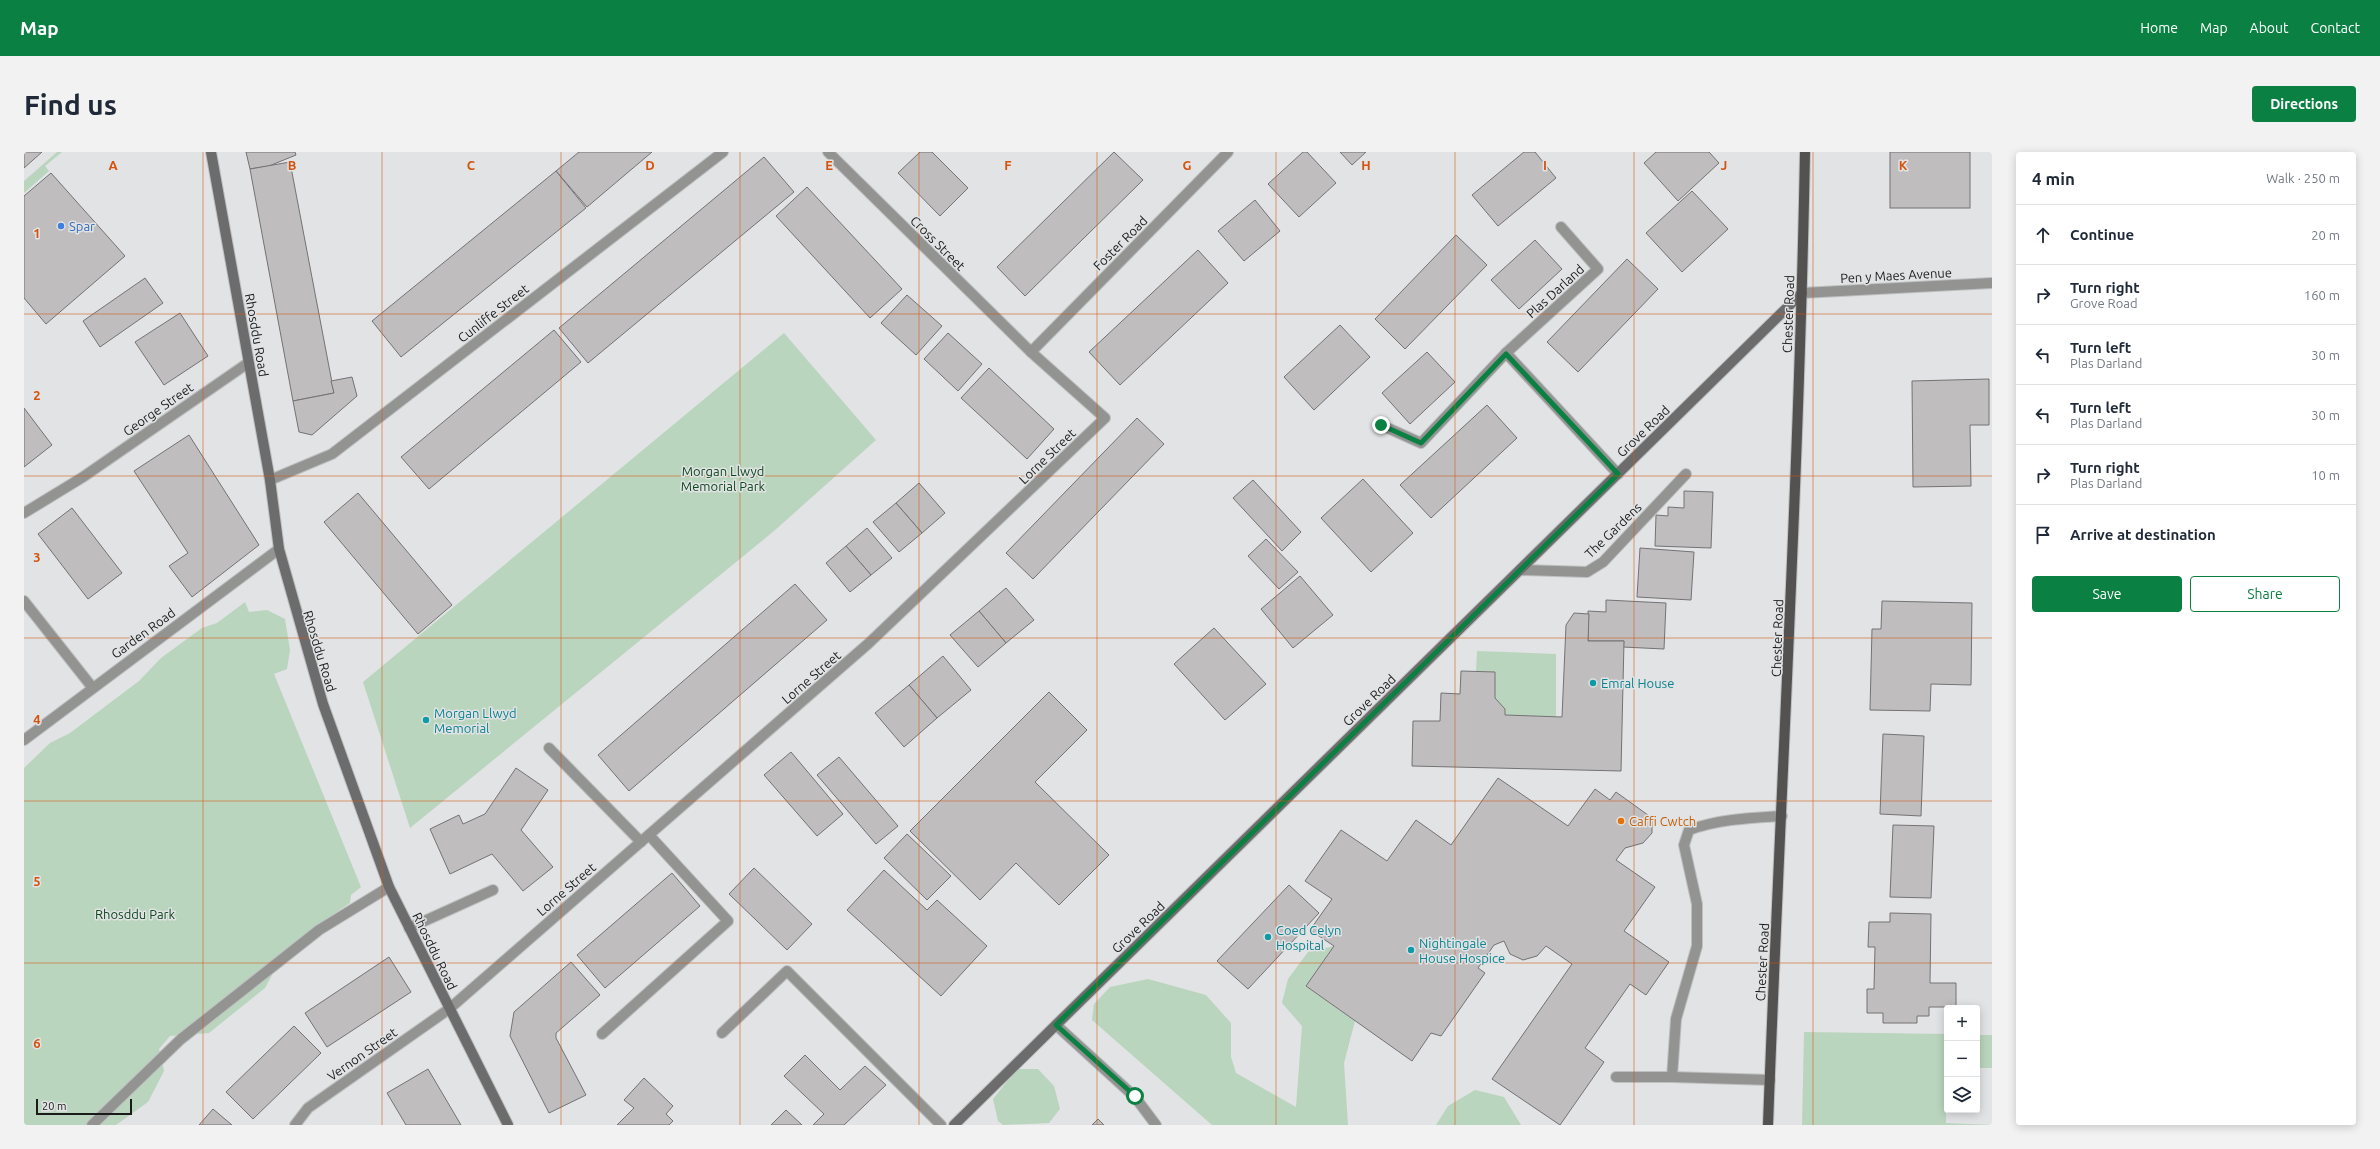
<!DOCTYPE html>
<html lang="en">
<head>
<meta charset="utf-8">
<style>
	body { margin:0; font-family:Ubuntu,sans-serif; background:#f2f2f3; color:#1f2937 }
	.controls { position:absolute; right:12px; bottom:12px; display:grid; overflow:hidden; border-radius:4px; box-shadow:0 2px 10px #0003 }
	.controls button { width:36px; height:36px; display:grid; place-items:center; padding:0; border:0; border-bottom:1px solid #e0e1e3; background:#fff; color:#1f2937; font:20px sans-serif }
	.scale { position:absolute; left:12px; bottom:10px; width:96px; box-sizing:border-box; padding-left:4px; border:2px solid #1b1b1c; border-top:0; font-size:11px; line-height:14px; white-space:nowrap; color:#1b1b1c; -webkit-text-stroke:3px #e1e3e4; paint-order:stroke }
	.stop { position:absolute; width:12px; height:12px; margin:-9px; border:3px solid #0b8043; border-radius:50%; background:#fff }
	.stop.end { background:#0b8043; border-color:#fff; box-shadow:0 1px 4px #0008 }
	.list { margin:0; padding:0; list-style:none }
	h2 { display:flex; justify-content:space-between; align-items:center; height:52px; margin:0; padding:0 16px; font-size:17px }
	h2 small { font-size:13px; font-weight:400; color:#747a83 }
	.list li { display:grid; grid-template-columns:26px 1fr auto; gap:12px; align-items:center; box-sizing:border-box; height:60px; padding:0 16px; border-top:1px solid #e0e1e3 }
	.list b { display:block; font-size:15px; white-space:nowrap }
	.list p { margin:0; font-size:13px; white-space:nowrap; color:#747a83 }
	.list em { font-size:13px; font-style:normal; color:#747a83 }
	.actions { display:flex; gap:8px; padding:12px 16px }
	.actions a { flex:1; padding:9px 0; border:1px solid #0b8043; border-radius:4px; text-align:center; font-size:14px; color:#0b8043 }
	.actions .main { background:#0b8043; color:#fff }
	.icon { flex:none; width:22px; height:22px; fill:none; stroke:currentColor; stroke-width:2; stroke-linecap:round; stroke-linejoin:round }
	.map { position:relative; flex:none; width:1968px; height:973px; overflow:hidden; border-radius:4px }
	header { display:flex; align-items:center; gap:24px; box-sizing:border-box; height:56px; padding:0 20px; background:#0b8043; color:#fff }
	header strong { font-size:19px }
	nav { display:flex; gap:22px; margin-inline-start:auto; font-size:14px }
	.intro { display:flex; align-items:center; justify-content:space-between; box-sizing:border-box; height:96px; padding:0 24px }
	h1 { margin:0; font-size:28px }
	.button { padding:10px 18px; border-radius:4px; background:#0b8043; color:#fff; font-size:14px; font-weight:700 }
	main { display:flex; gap:24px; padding:0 24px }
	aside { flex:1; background:#fff; border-radius:4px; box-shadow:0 2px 10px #0003 }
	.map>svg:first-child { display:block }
</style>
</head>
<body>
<header>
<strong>Map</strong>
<nav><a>Home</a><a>Map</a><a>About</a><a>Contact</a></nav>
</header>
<div class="intro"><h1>Find us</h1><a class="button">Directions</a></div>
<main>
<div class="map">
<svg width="1968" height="973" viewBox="0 0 1968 973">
	<rect width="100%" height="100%" fill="#e1e3e4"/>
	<!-- green -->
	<g fill="#bad5bd">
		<path d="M33,0H38L21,14L25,19L0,41V29Z"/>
		<path d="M760,181L852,288L750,379L386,676L339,530Z"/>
		<path d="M221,450L225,460L243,458L261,467L266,498L263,517L250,522L337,735L327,743L326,751L281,782L261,799L241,836L185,881L146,884L135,897L140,919L124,950L92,973H0V616L26,591L46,581L115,529L137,506L178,476L193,471Z"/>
		<path d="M1453,499L1532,502V565L1481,563L1471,546V520H1452Z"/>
		<path d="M1310,794L1282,834L1331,869L1320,911L1324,973H1188L1068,868L1070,852L1086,835L1124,827L1182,843L1207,871V905L1212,921L1272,955L1278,874L1258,851L1264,827L1284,800Z"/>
		<path d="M1780,880L1923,882L1922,971L1968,973H1778Z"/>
		<rect x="1953" y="883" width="15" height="33"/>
		<path d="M993,917H1014L1030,934L1036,957L1025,971L979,973L974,969L969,947Z"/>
		<path d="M1451,938L1480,945L1497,973H1412L1424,954Z"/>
	</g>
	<!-- building -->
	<g fill="#bfbdbe" stroke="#747274">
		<path d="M0,0H18L0,16Z"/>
		<path d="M222,0H271L272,3L245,14L226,17Z"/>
		<path d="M555,0H628L563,55L532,19Z"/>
		<path d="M896,0H908L944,36L916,64L874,21Z"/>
		<path d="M1090,0L1119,28L1001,144L973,115Z"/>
		<path d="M1279,0H1283L1312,31L1275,65L1244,32Z"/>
		<path d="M1316,0H1342L1328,13Z"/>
		<path d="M1500,0H1511L1532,26L1474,74L1448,43Z"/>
		<path d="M1632,0H1685L1695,11L1654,49L1620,11Z"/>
		<rect x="1866" y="0" width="80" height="56"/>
		<path d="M740,5L770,40L564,211L535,176Z"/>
		<path d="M266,10L310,241L269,249L226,17Z"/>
		<path d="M532,19L562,56L377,205L348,169Z"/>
		<path d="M27,21L101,104L22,172L0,146V44Z"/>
		<path d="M783,35L878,137L846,166L752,64Z"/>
		<path d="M1668,39L1704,77L1658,120L1622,81Z"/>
		<path d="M1231,48L1256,79L1220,109L1194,79Z"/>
		<path d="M1432,83L1463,113L1381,197L1351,167Z"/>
		<path d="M1511,88L1538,117L1495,157L1467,128Z"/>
		<path d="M1174,98L1204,131L1096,233L1065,200Z"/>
		<path d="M1603,107L1634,137L1554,220L1523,190Z"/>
		<path d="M121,126L139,151L76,195L59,169Z"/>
		<path d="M883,143L918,174L892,203L857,171Z"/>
		<path d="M156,161L184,204L140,233L111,190Z"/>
		<path d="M1316,173L1346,205L1290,258L1260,225Z"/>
		<path d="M530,178L557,210L405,337L377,305Z"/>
		<path d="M924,181L958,212L934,239L900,207Z"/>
		<path d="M1403,200L1431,230L1386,272L1358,241Z"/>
		<path d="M965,216L1030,277L1003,307L937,246Z"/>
		<path d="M328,225L333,244L288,283L275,280L269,249L310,241L307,229Z"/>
		<path d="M1965,227V273H1946L1947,334L1889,335L1888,229Z"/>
		<path d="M1463,253L1493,286L1407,366L1376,333Z"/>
		<path d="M0,256L28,293L0,315Z"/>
		<path d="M1113,266L1140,292L1009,427L982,401Z"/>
		<path d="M165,283L235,393L168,445L145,414L164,401L110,319Z"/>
		<path d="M1339,327L1389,381L1347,420L1297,366Z"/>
		<path d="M1229,328L1277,380L1258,399L1209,346Z"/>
		<path d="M895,331L921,361L898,381L872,351Z"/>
		<path d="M1660,339L1689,340L1687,396L1631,394L1632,363L1644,364V355L1660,356Z"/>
		<path d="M334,341L428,453L394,482L300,370Z"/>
		<path d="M872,351L898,381L875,400L849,370Z"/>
		<path d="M48,356L98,421L64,447L14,382Z"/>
		<path d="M843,376L868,406L847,423L822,394Z"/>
		<path d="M1242,387L1274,420L1255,437L1224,404Z"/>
		<path d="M822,394L847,423L826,440L802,411Z"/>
		<path d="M1616,396L1670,400L1667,448L1613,445Z"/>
		<path d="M1276,424L1309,463L1269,496L1237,457Z"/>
		<path d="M771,432L803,468L605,639L574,603Z"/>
		<path d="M982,436L1010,468L982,491L955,459Z"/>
		<path d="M1582,448L1642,451L1640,497L1599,495L1600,489H1564V459L1582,460Z"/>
		<path d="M1858,449L1948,451L1947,533L1907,532L1906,559L1846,558L1848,477H1857Z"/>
		<path d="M955,459L982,491L954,515L926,483Z"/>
		<path d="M1550,461L1565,462L1564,489H1600L1597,619L1388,614L1389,569H1416L1417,541L1436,542L1437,519L1471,520V546L1481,557V563L1538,565L1542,473Z"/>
		<path d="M1190,476L1242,532L1201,568L1150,512Z"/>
		<path d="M919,504L947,538L913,566L885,533Z"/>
		<path d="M885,533L913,566L880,595L851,561Z"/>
		<path d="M1025,540L1063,578L1011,630L1085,703L1035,753L992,711L956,748L886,679Z"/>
		<path d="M1859,582L1900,584L1897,664L1856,662Z"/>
		<path d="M767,600L819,662L793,684L740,623Z"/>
		<path d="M815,605L874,674L852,692L793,623Z"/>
		<path d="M492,616L524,638L497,678L529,715L499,739L468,702L426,722L406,677L435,663L439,672L461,662Z"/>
		<path d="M1474,626L1544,674L1571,637L1586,648L1592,640L1628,666V681L1619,691L1601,696L1592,708L1631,735L1600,779L1645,810L1622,843L1606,832L1561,896L1580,910L1536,973L1468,927L1548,812L1522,794L1513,804L1499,808L1486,802L1480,789L1470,793L1454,816L1461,821L1417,884L1407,881L1388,909L1282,834L1310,794L1286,778L1308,747L1281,729L1317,678L1363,709L1392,668L1427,693Z"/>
		<path d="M1869,673L1910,674L1907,746L1866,745Z"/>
		<path d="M883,682L927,724L903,748L860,706Z"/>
		<path d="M730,716L788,772L763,798L705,742Z"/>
		<path d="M860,718L903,758L913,748L963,794L917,844L823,758Z"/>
		<path d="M648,721L676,754L581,836L553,803Z"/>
		<path d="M1265,733L1295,761L1224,837L1193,809Z"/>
		<path d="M1866,761L1907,762L1906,831H1932V855H1905V864H1893V871H1859V861H1843V837H1850L1851,795H1844L1845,770H1866Z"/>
		<path d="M365,805L387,840L303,895L281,861Z"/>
		<path d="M547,810L576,843L532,881V886L562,943L525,961L486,884L490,860Z"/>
		<path d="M270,874L297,901L229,967L202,940Z"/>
		<path d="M781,903L816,938L841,914L862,933L820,973H789L800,962L760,924Z"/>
		<path d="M404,917L437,973H382L363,941Z"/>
		<path d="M620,926L649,954L642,962L649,969L645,973H593L610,956L600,948Z"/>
		<path d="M189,957L208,973H175Z"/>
		<path d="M762,958L778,973H747Z"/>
		<path d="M1074,967L1080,973H1068Z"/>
	</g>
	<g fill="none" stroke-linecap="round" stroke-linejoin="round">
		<!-- lane casing -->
		<g stroke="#bdbfc0" stroke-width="12">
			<g id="lane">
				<path d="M525,596L617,690"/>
				<path d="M385,776L469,738"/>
				<path d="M1032,873L1111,945L1132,973"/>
				<path d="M698,881L763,819L917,973"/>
				<path d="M578,882L704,769L625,683"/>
				<path d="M1592,925H1648L1652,867L1673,794V752L1660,693L1665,678C1695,667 1726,666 1758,664"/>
				<path d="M1648,925L1746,928"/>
				<path d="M68,973L157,887L295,778L365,735"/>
			</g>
		</g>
		<!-- street casing -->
		<g stroke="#bdbfc0" stroke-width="12">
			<g id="street">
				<path d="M1778,141L1968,131"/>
				<path d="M1007,200L1204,0"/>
				<path d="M1482,201L1594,322"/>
				<path d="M1357,273L1397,291L1482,201L1574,117L1537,75"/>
				<path d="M246,328L308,302L699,0"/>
				<path d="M0,361L59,325L224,211"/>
				<path d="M1496,418L1563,420L1579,410L1662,322"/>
				<path d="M0,449L68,535"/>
				<path d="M0,588L255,397"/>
				<path d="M271,973L284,956L425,857L845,491L1081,266L1007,200L804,0"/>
			</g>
		</g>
		<!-- secondary casing -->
		<g stroke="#bdbfc0" stroke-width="12">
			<g id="secondary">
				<path d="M187,0L246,328L255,397L299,552L365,735L484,973"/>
				<path d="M930,973L1778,141"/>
			</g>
		</g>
		<!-- primary casing -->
		<g stroke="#bdbfc0" stroke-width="12">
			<path id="primary" d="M1744,973C1756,649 1775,325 1781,0"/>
		</g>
		<!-- lane -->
		<use href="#lane" stroke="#939392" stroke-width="10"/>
		<!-- street -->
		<use href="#street" stroke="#939392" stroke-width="10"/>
		<!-- secondary -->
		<use href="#secondary" stroke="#6d6c6c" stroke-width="10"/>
		<!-- primary -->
		<use href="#primary" stroke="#535251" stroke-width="10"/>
	</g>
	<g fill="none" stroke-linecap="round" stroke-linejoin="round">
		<!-- route -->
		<path stroke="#0b8043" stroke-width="5" d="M1111,944L1032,873L1594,322L1482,202L1397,291L1357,273"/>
	</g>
	<!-- grid -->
	<path fill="none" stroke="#d4530e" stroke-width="1" stroke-opacity="0.55" d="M179,0V973M358,0V973M537,0V973M716,0V973M895,0V973M1073,0V973M1252,0V973M1431,0V973M1610,0V973M1789,0V973M0,162H1968M0,324H1968M0,486H1968M0,649H1968M0,811H1968"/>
	<!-- markers -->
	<circle fill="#3f7fe0" stroke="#e1e3e4" stroke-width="1.5" cx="37" cy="74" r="4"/>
	<g fill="#0f9aa8" stroke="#e1e3e4" stroke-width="1.5">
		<circle cx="1569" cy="531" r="4"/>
		<circle cx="402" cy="568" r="4"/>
		<circle cx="1244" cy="785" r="4"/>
		<circle cx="1387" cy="798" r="4"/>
	</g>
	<circle fill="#e8710a" stroke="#e1e3e4" stroke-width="1.5" cx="1597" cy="669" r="4"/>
	<g text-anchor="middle" stroke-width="3" stroke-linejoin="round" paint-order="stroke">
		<!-- shop labels -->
		<g font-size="13" fill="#366cbe" stroke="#e1e3e4" text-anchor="start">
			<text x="45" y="79">Spar</text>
		</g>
		<!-- street labels -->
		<g font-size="13" fill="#1b1b1c" stroke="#e1e3e4">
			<text transform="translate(914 91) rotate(45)" y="5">Cross Street</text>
			<text transform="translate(1096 91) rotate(-45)" y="5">Foster Road</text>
			<text transform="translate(1872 123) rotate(-3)" y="5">Pen y Maes Avenue</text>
			<text transform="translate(1531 139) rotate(-42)" y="5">Plas Darland</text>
			<text transform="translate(469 161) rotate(-38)" y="5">Cunliffe Street</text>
			<text transform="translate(1764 162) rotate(-88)" y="5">Chester Road</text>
			<text transform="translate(233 183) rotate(80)" y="5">Rhosddu Road</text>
			<text transform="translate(134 257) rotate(-35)" y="5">George Street</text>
			<text transform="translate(1619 279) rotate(-44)" y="5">Grove Road</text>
			<text transform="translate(1023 304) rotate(-44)" y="5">Lorne Street</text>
			<text transform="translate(1589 378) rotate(-44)" y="5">The Gardens</text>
			<text transform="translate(119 481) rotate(-36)" y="5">Garden Road</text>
			<text transform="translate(1753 486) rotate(-88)" y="5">Chester Road</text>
			<text transform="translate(296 499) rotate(73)" y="5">Rhosddu Road</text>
			<text transform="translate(787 525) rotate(-41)" y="5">Lorne Street</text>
			<text transform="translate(1345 548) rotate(-44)" y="5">Grove Road</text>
			<text transform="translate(542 737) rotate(-41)" y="5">Lorne Street</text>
			<text transform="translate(1114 775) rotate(-44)" y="5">Grove Road</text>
			<text transform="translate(411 799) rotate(64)" y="5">Rhosddu Road</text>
			<text transform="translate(1738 810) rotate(-87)" y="5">Chester Road</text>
			<text transform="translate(338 902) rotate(-35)" y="5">Vernon Street</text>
		</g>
		<!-- park labels -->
		<g font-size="13" fill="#0d471d" stroke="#e1e3e4">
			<text x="699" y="324">Morgan Llwyd<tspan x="699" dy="15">Memorial Park</tspan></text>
			<text x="111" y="767">Rhosddu Park</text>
		</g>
		<!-- culture labels -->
		<g font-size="13" fill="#0d838f" stroke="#e1e3e4" text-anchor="start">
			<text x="1577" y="536">Emral House</text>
			<text x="410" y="566">Morgan Llwyd<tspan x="410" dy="15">Memorial</tspan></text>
			<text x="1252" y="783">Coed Celyn<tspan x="1252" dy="15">Hospital</tspan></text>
			<text x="1395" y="796">Nightingale<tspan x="1395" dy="15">House Hospice</tspan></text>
		</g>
		<!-- food labels -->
		<g font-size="13" fill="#c56008" stroke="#e1e3e4" text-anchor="start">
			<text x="1605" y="674">Caffi Cwtch</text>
		</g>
	</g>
	<g font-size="13" text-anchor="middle" font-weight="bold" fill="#d4530e" stroke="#e1e3e4" stroke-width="3" stroke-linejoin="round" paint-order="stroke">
		<text x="89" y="18">A</text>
		<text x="268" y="18">B</text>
		<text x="447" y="18">C</text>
		<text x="626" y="18">D</text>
		<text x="805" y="18">E</text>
		<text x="984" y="18">F</text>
		<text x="1163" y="18">G</text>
		<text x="1342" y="18">H</text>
		<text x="1521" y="18">I</text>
		<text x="1700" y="18">J</text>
		<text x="1879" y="18">K</text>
		<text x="13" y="86">1</text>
		<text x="13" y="248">2</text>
		<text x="13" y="410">3</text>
		<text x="13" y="572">4</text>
		<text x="13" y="734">5</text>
		<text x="13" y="896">6</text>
	</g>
</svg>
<div class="controls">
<button>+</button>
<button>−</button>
<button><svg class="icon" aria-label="layers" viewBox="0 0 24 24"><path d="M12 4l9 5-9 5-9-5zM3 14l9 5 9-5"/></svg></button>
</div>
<div class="scale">20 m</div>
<div class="stop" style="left:1111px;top:944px"></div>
<div class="stop end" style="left:1357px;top:273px"></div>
</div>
<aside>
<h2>4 min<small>Walk · 250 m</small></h2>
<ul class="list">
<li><svg class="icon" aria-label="ahead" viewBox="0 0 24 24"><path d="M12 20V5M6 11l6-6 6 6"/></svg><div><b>Continue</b></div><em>20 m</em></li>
<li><svg class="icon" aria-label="right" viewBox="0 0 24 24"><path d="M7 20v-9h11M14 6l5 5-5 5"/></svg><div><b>Turn right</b><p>Grove Road</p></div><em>160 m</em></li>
<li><svg class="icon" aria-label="left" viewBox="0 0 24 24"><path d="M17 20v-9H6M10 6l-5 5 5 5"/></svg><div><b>Turn left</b><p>Plas Darland</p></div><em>30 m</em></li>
<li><svg class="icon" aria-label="left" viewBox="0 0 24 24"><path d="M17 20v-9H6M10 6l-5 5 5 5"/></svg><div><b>Turn left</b><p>Plas Darland</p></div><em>30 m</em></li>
<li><svg class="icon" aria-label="right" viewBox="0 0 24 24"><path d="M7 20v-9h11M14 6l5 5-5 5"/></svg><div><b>Turn right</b><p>Plas Darland</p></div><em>10 m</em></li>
<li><svg class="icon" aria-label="arrive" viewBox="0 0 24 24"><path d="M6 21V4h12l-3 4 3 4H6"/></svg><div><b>Arrive at destination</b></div></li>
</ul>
<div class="actions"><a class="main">Save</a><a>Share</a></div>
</aside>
</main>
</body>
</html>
